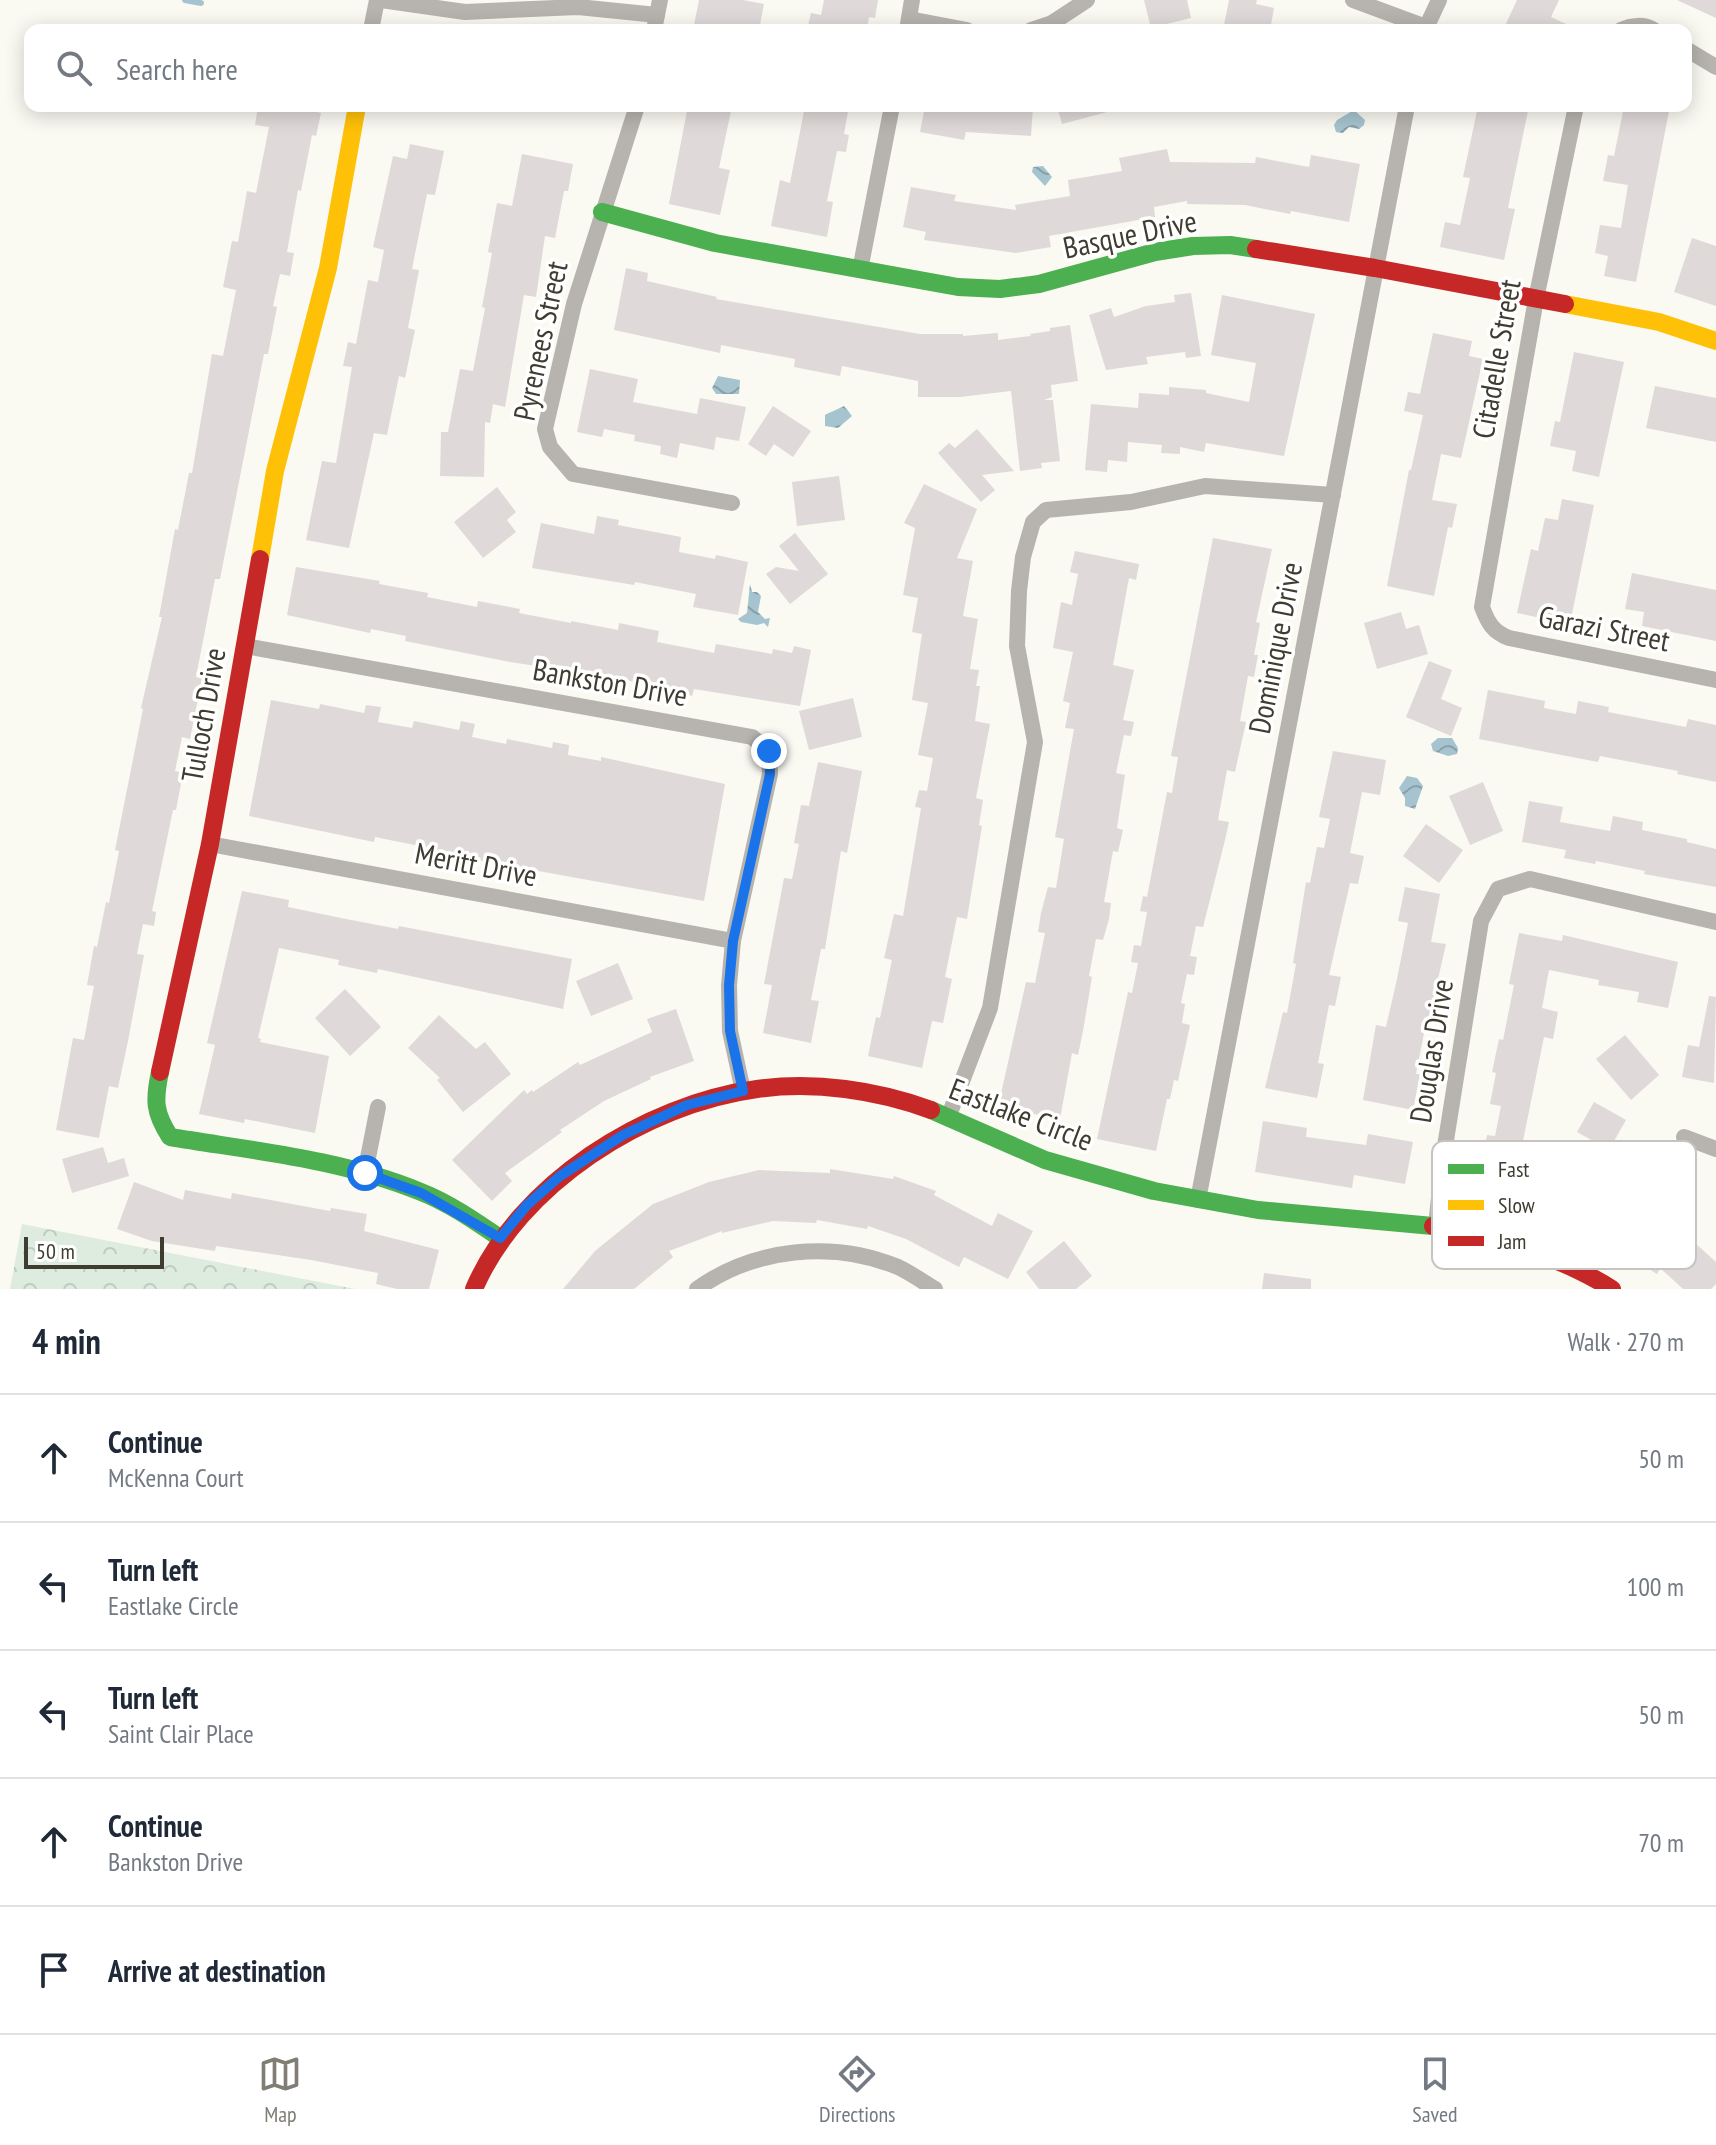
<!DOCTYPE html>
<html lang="en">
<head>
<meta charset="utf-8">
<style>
	body { margin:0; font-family:"PT Sans Narrow",sans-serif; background:#f6f6f7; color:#1f2937 }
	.scale { position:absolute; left:24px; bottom:20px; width:140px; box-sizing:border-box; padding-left:8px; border:4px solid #3f3c30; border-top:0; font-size:22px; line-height:28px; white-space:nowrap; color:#3f3c30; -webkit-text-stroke:6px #fff; paint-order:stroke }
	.stop { position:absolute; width:24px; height:24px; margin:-18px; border:6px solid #1a73e8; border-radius:50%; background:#fff }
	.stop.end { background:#1a73e8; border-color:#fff; box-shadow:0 2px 8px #0008 }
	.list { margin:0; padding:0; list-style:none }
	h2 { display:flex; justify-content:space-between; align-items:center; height:104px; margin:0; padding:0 32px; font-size:34px }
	h2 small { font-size:26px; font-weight:400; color:#747a83 }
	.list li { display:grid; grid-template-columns:52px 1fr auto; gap:24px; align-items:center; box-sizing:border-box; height:128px; padding:0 32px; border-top:2px solid #e0e1e3 }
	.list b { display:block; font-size:30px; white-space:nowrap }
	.list p { margin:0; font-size:26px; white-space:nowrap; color:#747a83 }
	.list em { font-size:26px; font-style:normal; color:#747a83 }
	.icon { flex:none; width:44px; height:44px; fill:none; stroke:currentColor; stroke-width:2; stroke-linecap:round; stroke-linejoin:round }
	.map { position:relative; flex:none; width:1716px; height:1289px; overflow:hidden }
	.search { position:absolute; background:#fff; box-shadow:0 4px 20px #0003; left:24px; right:24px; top:24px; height:88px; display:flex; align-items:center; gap:20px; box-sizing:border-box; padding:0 28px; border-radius:16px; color:#747a83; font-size:30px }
	.sheet { height:744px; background:#fff }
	nav { display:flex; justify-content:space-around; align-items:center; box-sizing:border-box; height:112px; border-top:2px solid #e0e1e3; background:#fff; font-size:22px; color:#747a83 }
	nav a { display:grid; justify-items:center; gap:4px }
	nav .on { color:#807e74 }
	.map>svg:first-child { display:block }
</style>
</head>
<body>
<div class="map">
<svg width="1716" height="1289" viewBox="0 0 1716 1289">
	<defs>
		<pattern id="park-crowns" width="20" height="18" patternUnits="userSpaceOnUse" patternTransform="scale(2)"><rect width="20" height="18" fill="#ddecdf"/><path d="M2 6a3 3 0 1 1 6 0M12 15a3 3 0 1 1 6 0" fill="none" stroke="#bfcbc0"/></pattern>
		<pattern id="water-waves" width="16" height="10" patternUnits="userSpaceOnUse" patternTransform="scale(2)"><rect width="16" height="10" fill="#a6c4cf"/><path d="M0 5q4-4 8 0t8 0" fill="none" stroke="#89a0a8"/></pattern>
	</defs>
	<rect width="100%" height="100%" fill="#faf9f2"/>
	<!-- park -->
	<path fill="url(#park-crowns)" d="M22,1224L355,1289H10Z"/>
	<!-- water -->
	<g fill="url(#water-waves)">
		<path d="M1354,110L1365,120L1364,125L1359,129L1349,127L1343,133L1336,132L1334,125L1337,120Z"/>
		<path d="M1043,166L1052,177L1045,186L1032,172L1033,167Z"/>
		<path d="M718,376L740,380L739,394H716L712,388Z"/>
		<path d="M844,406L852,416L838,428L825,426V415Z"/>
		<path d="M750,584L752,592H757L761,596L758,612L765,619L770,618L768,627L764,623L757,625L741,622L738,619L747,613Z"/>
		<path d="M1438,738H1452L1458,748L1457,754L1448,756L1433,751L1431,744Z"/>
		<path d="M1407,776L1417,778L1423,786L1415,809L1405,806V798L1399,788Z"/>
	</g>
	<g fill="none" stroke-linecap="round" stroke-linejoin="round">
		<!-- stream -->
		<path stroke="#a6c4cf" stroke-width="6" d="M185,0L201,3"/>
	</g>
	<!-- building -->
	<g fill="#e0d9da">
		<path d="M699,0H743L764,4L759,30H693Z"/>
		<path d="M824,0H878L875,18L869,17L867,30H807L811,13L821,15Z"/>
		<path d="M1144,0H1187L1191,18L1151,28Z"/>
		<path d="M1229,0H1257L1256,4L1274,8L1270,30H1223Z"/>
		<path d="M1517,0H1559L1551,17L1579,30H1503Z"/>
		<path d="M1677,0H1716V18Z"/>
		<path d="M258,106H314L313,111L321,113L316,136L312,135L301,191L298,190L287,252L294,253L290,276L280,274L273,306L277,307L268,354H264L220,579H215L196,677L202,678L190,739L182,737L175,771L183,773L176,810H173L152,911L156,912L154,926L143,924L137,954L144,955L128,1041L118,1088L109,1086L99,1138L56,1130L73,1038L84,1040L94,986L87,985L94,946L97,947L106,902L109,903L119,851L115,850L143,709L141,708L162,617H159L175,529L178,530L189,473H192L212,354L223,356L236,290L223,287L232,241L238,242L247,191L256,193L269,127L255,125Z"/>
		<path d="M688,106H732L719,168L730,170L720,215L669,204Z"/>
		<path d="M805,106H849L844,134L849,135L846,152L837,151L827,201L833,202L827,237L771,226L780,180L790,183Z"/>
		<path d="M925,106H1033L1031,136L966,132L964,140L920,132Z"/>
		<path d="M1057,106H1111V111L1062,124Z"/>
		<path d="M1478,106H1529L1508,208L1515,209L1504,260L1440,247L1445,222L1460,225L1470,178L1463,177Z"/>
		<path d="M1624,106H1670L1636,282L1604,276L1608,256L1595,253L1600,225L1621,228L1628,185L1603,181L1608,155L1614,156Z"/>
		<path d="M410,144L444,151L435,195L427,194L412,269L419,270L408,328L415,330L405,378L399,376L387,435L374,433L349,548L306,540L322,461L336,463L352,367L343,366L348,342L356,344L368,280L378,282L384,250L373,247L393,156L407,159Z"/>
		<path d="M1167,149L1170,162L1255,163L1256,157L1309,167L1311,155L1360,164L1349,222L1291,211L1290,214L1245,205L1187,204V201L1154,207L1155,217L1049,236L1051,247L1016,253L924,240L926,232L903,227L911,187L956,195L954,201L1016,210L1015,205L1070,196L1068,180L1122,171L1119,158Z"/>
		<path d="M522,154L573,164L568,191H564L555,238L545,236L536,297L524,295L505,407L493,404L490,423L485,422L484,477L440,476L441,432H448L460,369L473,371L485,308L482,307L492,253L488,252L497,203L512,206Z"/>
		<path d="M1692,238L1716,246V306L1674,292Z"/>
		<path d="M626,268L648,273L647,281L717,297L716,299L920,334H963V336L998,333V340L1031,336L1030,334L1050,331V328L1070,325L1078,381L1051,385L1052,397L1044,400H1053L1060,461L1041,463L1042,468L1020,471L1011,391L960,397H918V381L842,366L840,376L794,367L795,359L721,345L720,353L614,330Z"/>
		<path d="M1191,293L1201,356L1186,358L1185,352L1146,357L1148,364L1106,370L1089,315L1111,308L1114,317L1146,306L1175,302L1174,295Z"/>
		<path d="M1222,295L1315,314L1284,456L1206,443L1204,452L1180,447V454L1161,453L1162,445L1128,442L1127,462L1108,460L1107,472L1085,470L1091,404L1138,408L1139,393L1169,395V387L1206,390V393L1249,402L1256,363L1211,355Z"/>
		<path d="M1433,333L1472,341L1469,356L1483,359L1461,458L1441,454L1432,500L1457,504L1452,528L1448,527L1434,596L1387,586L1409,470H1411L1423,415L1404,411L1408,392L1420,394Z"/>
		<path d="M1574,352L1624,362L1599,477L1572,471L1576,451L1550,446L1555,421L1560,422Z"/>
		<path d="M590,369L638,379L633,402L697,414L700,398L746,407L739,441L716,437L714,450L680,443L677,458L660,454L661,446L634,441L635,435L604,429L602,437L577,432Z"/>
		<path d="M1655,386L1716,398V442L1646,428Z"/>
		<path d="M773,406L811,431L793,457L774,444L766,456L748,444Z"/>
		<path d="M977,429L1014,471L982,475L995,490L981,502L938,453L949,443L955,448Z"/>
		<path d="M839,476L845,520L797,526L792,482Z"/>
		<path d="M924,484L977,509L957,558L973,561L963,616L978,619L970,669L979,670L976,686H980L975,721L990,724L976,798L983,800L979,825L982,826L967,919L957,917L945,977L952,979L943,1023L932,1021L922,1068L868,1056L876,1017L880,1018L892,960L884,958L894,914L903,916L921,808L915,807L919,790L927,791L933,758L918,755L928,703L912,700L922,634L912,632L918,598L903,595L915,528L904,523Z"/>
		<path d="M497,487L516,512L507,520L516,532L483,558L454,522Z"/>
		<path d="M1562,499L1594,505L1570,624L1517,613L1531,549L1538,551L1545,518L1558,520Z"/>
		<path d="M597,516L619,520L618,525L681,537L679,552L715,559L716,555L748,562L738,615L693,607L696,594L635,582L634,585L532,568L541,523L594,534Z"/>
		<path d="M795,533L828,574L790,604L766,574L776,567L799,571L779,546Z"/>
		<path d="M1213,538L1272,549L1256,622L1260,623L1254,655H1258L1254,677L1248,676L1240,721L1246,722L1235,772L1227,770L1221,803L1218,820L1229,822L1224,844L1203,927L1196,926L1190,956L1197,957L1194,975L1187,974L1181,1003L1185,1004L1182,1023L1190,1025L1178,1081L1174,1080L1170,1099H1167L1156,1151L1097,1139L1128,992L1132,993L1138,963L1131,962L1134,945L1141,946L1147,912L1140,911L1143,896L1147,897L1167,792L1172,793L1178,757L1171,756Z"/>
		<path d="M1075,551L1139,564L1136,580L1129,578L1113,665L1134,670L1123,720L1134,722L1131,736L1124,735L1116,773L1125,775L1117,828L1123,830L1118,852L1113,851L1104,902L1111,903L1109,919L1103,940L1096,939L1089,976L1092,977L1083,1031L1078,1055L1072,1053L1060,1119L998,1107L1026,982L1035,983L1045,933L1038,932L1041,913L1048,887L1056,888L1064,839L1055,837L1074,729L1065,728L1070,703L1063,701L1073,652L1053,648L1061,602L1072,605L1078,574L1070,572Z"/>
		<path d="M296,567L380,581L379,584L428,593L427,597L477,607L478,601L520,609L519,613L571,623V621L618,630L619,623L659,631L657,642L714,653L716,644L772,654L773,649L792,653L794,646L811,650L800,706L694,689L692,696L589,671L557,665L556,669L510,662L405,641L406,636L371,629L370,633L287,615Z"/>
		<path d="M1632,573L1716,590V641L1642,626L1644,612L1625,609Z"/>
		<path d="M1401,612L1406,629L1419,625L1428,654L1377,669L1364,623Z"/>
		<path d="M1429,661L1452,670L1441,699L1462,708L1451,736L1406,717Z"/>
		<path d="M1488,690L1545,701L1544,708L1576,714L1578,701L1609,707L1608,712L1686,727L1688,719L1716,725V782L1677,774L1678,771L1600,756L1598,762L1479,739Z"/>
		<path d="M853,698L862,737L809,750L799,711Z"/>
		<path d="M271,700L319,709L320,704L364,713L366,705L381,707L378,722L412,728L414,721L459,730L461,721L475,724L472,737L506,744L507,739L552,748L553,742L569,745L568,755L601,761V757L725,784L704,901L433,852L434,849L375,837L374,842L249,816Z"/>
		<path d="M1333,751L1386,760L1380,795L1362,792L1350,853L1364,856L1358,884L1350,883L1329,975L1341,977L1335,1006L1329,1005L1318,1063L1324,1064L1317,1098L1265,1088L1283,1012L1287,1013L1296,964L1293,963L1306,882L1310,883L1317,847L1324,848L1330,819L1319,817Z"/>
		<path d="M818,762L862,771L847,853L841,851L825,949H821L811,1000L819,1001L811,1043L763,1033L772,985L764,984L784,878L792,879L799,844L794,843L801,805L809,806Z"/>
		<path d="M1483,782L1503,831L1470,845L1449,796Z"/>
		<path d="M1529,801L1563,807L1560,822L1610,831L1613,816L1643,822L1642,830L1687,839V842L1716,849V887L1644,874L1645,871L1596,861L1595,864L1564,858L1566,850L1522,842Z"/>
		<path d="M1426,824L1463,850L1439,883L1403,856Z"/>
		<path d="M1405,887L1440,894L1431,942L1446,944L1428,1023H1426L1416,1074H1420L1413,1110L1363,1100L1376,1025L1386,1027L1397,979L1408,923L1398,921Z"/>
		<path d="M242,891L289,900L288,907L341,918L398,929L399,926L572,959L563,1009L378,969L377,973L338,965L339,960L279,948L258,1038L261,1039L260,1042L329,1056L315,1133L245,1119L244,1123L199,1114L215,1045L207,1043Z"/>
		<path d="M1519,933L1562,941L1563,935L1678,962L1668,1008L1637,1002L1639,992L1598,985L1599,980L1549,970L1542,1008L1558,1012L1553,1039L1544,1037L1523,1141L1526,1142V1145L1584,1162L1580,1176L1646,1208L1648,1204L1686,1228L1683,1232L1716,1262V1284L1711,1289H1683L1660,1268L1657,1274L1619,1250L1621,1247L1567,1221L1566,1225L1523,1213L1528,1198L1477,1188L1487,1135L1495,1136L1501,1106L1490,1104L1496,1073L1492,1072L1499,1039L1503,1040L1514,985L1509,984Z"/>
		<path d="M618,963L633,999L591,1016L576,981Z"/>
		<path d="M345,989L381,1027L350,1056L315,1018Z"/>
		<path d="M1709,996L1716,997L1714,1083L1682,1077L1688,1045L1699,1047Z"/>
		<path d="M676,1009L694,1061L650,1077L651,1079L604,1101L560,1130L562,1132L505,1173L512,1181L492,1201L452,1160L524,1090L527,1094L532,1090L533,1092L578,1062L580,1065L652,1032L647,1019Z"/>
		<path d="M439,1015L476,1049L485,1042L511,1074L463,1112L437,1080L440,1078L408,1048Z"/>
		<path d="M1625,1035L1659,1075L1631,1100L1596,1059Z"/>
		<path d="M1594,1102L1626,1120L1609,1150L1577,1132Z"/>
		<path d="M1263,1121L1307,1128L1306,1137L1366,1145L1368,1134L1413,1142L1405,1184L1354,1175L1352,1188L1255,1172Z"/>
		<path d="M103,1147L108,1163L124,1158L129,1176L72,1193L62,1159Z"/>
		<path d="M830,1169L893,1179L894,1176L936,1191L934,1195L992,1226L998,1213L1033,1231L1008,1279L964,1257L959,1267L906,1239L868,1226L867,1229L817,1220L816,1223L773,1221L722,1233V1231L669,1251L673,1257L634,1289H563L595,1251L653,1204L709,1182L759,1170L830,1173Z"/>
		<path d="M134,1182L183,1200L185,1190L231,1199L232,1193L330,1211L331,1208L367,1214L364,1231L439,1250L429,1289H397L376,1284L378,1273L311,1260L216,1246L215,1251L152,1241L117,1229Z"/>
		<path d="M1064,1241L1092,1276L1076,1289H1039L1026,1272Z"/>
		<path d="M1264,1273L1311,1279V1289H1262Z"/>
	</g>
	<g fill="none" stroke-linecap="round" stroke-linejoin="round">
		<!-- street -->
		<g stroke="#b7b4af" stroke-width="16">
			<path d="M381,0L465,12L578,7L657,15"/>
			<path d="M1353,0L1426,27"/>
			<path d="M909,19L967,30"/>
			<path d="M371,30L377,0"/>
			<path d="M654,30L660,0"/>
			<path d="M907,30L912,0"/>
			<path d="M1031,30L1052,23L1087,0"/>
			<path d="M1425,30L1439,0"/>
			<path d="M1621,30C1631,25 1644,24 1654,30"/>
			<path d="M1686,49L1716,67"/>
			<path d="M637,106L574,304L545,429L550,447L573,474L732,503"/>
			<path d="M1576,106L1536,299L1482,607C1488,623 1493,632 1509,638L1716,680"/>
			<path d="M860,270L892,106"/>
			<path d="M245,646L752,737L769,751L770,774L733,941L729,985L730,1031L743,1091"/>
			<path d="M210,844L733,941"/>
			<path d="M948,1118L990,1008L1035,742L1017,646L1019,591L1023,557L1033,522L1046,510L1131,502L1205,486L1333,495"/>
			<path d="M1684,1137L1716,1149"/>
			<path d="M365,1173L378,1107"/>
			<path d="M1198,1200L1407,106"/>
			<path d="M1436,1226L1443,1159L1481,921L1498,889L1530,879L1716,922"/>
			<path d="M697,1289C754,1248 833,1240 898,1267C911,1273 923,1282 935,1289"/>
		</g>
		<!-- fast -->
		<g stroke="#4caf50" stroke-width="18">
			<path d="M602,212L715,243L958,287L1000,289L1039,284L1155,252L1193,246L1230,245L1256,249"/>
			<path d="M160,1072C154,1100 154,1112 170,1137C254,1151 341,1159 421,1192C449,1203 475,1221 500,1238"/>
			<path d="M931,1110L1045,1160L1154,1191L1258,1210L1433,1226"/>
		</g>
		<!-- slow -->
		<g stroke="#ffc107" stroke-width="18">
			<path d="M1565,304L1659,322L1716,341"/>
			<path d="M260,559L275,471L328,268L357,106"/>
		</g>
		<!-- jam -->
		<g stroke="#c62828" stroke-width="18">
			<path d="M1256,249L1375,268L1565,304"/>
			<path d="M160,1072L210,844L260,559"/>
			<path d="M1433,1226C1490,1234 1563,1258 1612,1289"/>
			<path d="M474,1289C519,1184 645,1104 757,1089C814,1081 877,1090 931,1110"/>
		</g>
	</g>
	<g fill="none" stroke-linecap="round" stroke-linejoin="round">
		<!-- route -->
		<path stroke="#1a73e8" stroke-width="10" d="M365,1173L421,1193L500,1238L527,1205L560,1176L623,1135L687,1105L743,1091L730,1031L729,985L733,941L770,774L769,751"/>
	</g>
	<g text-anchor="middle" stroke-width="7" stroke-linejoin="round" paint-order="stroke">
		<!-- street labels -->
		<g font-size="30" fill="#3f3c30" stroke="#fff">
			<text transform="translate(1130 235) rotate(-12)" y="10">Basque Drive</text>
			<text transform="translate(541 341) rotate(-78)" y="10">Pyrenees Street</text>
			<text transform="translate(1497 359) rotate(-80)" y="10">Citadelle Street</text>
			<text transform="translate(1604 629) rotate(11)" y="10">Garazi Street</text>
			<text transform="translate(1276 648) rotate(-79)" y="10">Dominique Drive</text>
			<text transform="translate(610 683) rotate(10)" y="10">Bankston Drive</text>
			<text transform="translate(204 715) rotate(-80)" y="10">Tulloch Drive</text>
			<text transform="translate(476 865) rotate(11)" y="10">Meritt Drive</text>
			<text transform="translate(1432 1051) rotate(-81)" y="10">Douglas Drive</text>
			<text transform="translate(1021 1115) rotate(21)" y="10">Eastlake Circle</text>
		</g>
	</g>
	<!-- legend -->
	<rect x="1432" y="1141" width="264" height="128" rx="12" fill="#fff" stroke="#c5c4c1" stroke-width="2"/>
	<rect x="1448" y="1164" width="36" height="10" fill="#4caf50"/>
	<rect x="1448" y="1200" width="36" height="10" fill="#ffc107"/>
	<rect x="1448" y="1236" width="36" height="10" fill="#c62828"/>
	<g font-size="22" fill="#3f3c30">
		<text x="1498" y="1177">Fast</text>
		<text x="1498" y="1213">Slow</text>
		<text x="1498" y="1249">Jam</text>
	</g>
</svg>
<div class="scale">50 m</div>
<div class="stop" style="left:365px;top:1173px"></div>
<div class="stop end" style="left:769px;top:751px"></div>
<div class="search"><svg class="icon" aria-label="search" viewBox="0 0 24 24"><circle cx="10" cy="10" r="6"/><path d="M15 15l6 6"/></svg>Search here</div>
</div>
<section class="sheet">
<h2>4 min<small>Walk · 270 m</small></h2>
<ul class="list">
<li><svg class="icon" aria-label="ahead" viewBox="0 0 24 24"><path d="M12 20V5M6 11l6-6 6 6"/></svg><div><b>Continue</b><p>McKenna Court</p></div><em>50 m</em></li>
<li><svg class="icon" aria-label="left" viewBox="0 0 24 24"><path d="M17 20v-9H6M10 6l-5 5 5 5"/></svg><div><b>Turn left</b><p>Eastlake Circle</p></div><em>100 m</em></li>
<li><svg class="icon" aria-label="left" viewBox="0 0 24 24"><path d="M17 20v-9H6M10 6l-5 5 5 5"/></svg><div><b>Turn left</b><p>Saint Clair Place</p></div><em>50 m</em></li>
<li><svg class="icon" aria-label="ahead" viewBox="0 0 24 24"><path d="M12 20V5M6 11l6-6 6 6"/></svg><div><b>Continue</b><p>Bankston Drive</p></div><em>70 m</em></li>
<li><svg class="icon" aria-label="arrive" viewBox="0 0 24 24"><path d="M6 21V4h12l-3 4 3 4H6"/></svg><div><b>Arrive at destination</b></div></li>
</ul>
</section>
<nav>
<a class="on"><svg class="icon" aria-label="map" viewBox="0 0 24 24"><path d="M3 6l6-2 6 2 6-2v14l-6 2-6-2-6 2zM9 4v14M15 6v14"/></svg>Map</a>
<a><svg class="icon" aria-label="directions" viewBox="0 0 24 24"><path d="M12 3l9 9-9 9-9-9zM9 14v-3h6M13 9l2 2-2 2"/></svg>Directions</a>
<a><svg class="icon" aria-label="saved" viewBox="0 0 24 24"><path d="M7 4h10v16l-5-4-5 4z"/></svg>Saved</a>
</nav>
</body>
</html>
